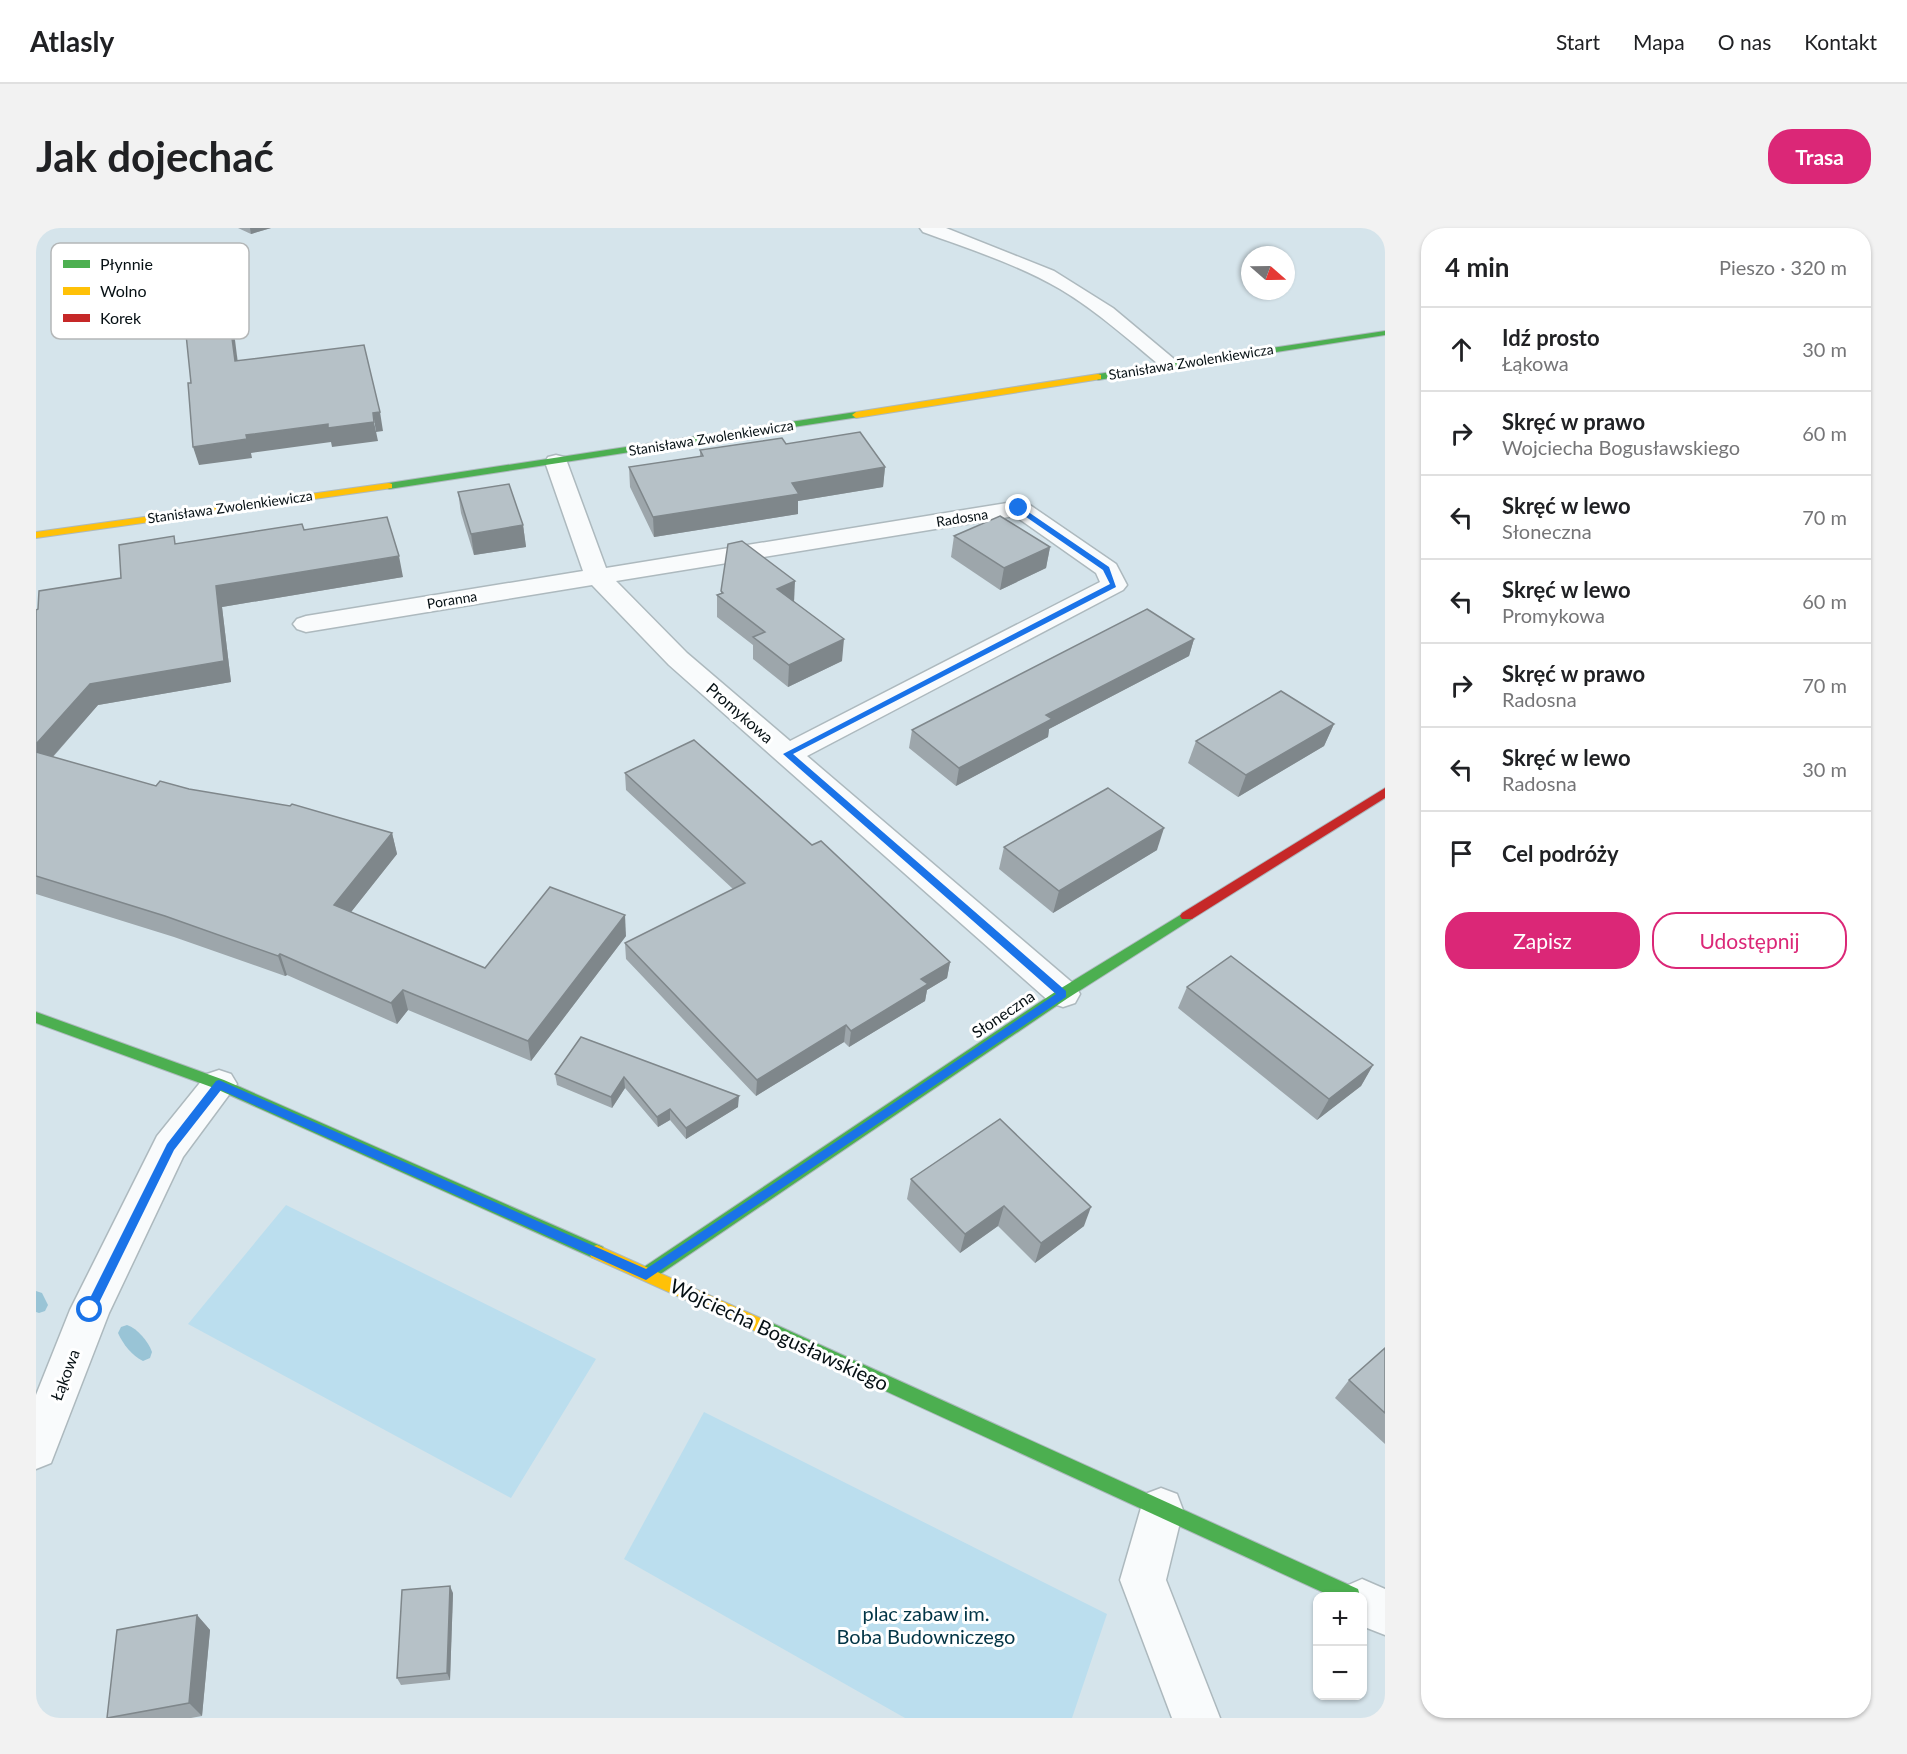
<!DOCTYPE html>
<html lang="pl">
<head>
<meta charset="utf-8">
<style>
	body { margin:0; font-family:Lato,sans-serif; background:#f2f2f2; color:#202124 }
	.controls { position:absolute; right:18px; bottom:18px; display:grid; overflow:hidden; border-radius:12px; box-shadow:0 2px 4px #0004 }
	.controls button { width:54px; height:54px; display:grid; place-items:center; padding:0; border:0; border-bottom:2px solid #e0e0e0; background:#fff; color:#202124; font:30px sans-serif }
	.compass { position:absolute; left:1205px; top:18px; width:54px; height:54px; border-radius:50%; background:#fff; box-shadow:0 2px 4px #0004; rotate:110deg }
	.stop { position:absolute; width:18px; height:18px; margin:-14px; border:4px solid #1a73e8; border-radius:50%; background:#fff }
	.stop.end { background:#1a73e8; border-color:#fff; box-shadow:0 2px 6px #0008 }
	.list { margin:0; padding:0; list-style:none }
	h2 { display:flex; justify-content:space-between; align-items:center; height:78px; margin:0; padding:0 24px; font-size:26px }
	h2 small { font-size:20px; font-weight:400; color:#757577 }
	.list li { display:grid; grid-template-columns:39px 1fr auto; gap:18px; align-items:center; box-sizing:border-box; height:84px; padding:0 24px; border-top:2px solid #e0e0e0 }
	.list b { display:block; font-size:22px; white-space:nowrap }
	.list p { margin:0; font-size:20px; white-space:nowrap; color:#757577 }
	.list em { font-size:20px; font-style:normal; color:#757577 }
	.actions { display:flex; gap:12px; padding:18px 24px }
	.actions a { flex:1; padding:14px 0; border:2px solid #db2777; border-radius:24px; text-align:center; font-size:21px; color:#db2777 }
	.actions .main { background:#db2777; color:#fff }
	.icon { flex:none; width:33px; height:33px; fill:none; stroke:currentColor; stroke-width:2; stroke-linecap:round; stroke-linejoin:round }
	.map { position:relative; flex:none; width:1349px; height:1490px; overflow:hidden; border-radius:24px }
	header { display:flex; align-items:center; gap:36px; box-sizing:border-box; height:84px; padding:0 30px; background:#fff; border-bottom:2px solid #e0e0e0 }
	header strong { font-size:28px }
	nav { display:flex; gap:33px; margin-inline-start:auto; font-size:21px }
	.intro { display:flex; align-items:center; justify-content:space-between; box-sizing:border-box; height:144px; padding:0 36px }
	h1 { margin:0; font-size:42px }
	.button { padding:15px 27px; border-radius:24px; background:#db2777; color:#fff; font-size:21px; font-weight:700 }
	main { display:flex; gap:36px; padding:0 36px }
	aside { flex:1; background:#fff; border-radius:24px; box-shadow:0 2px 4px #0004 }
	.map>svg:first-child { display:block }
</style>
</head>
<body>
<header>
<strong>Atlasly</strong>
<nav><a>Start</a><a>Mapa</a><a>O nas</a><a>Kontakt</a></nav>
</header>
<div class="intro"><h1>Jak dojechać</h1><a class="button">Trasa</a></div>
<main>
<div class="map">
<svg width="1349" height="1490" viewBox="0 0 1349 1490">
	<rect width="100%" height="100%" fill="#d5e4eb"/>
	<!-- green -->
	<g fill="#bbdeee">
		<path d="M250,977L560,1131L475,1270L152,1096Z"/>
		<path d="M668,1184L1071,1386L1036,1490H869L588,1331Z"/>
	</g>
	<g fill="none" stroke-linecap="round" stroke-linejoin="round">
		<!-- stream -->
		<g fill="#99c4d6" fill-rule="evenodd">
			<path d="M0,1063L6,1065L12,1077L9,1083L3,1085L0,1084Z"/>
			<path d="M91,1097C102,1101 112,1113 116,1124L114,1130L107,1133C96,1128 87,1116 82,1105L85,1099Z"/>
		</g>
		<!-- street casing -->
		<g stroke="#adb9be" stroke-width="3">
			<g id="street">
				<path d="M884,0H910L1018,43L1077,80L1144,136L1141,140L1134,142L1127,140C1094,113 1061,83 1024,61C981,36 933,21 887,4Z"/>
				<path d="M520,227L528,229L531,234L570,340L983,273L991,275L1080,336L1091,357L1087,362L771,528L1039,757L1044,766L1039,775L1027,779L1015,775L633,437L556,357L270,404L261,401L257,396L261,391L270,388L547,343L509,234L512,229ZM979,288L1060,345L1064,354L754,513L651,425L580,353Z"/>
				<path d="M183,842L195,846L201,856L147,929L73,1085L15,1235L0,1241V1167L34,1082L121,908L171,846Z"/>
				<path d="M1125,1260L1141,1266L1147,1282L1130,1352L1184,1490H1136L1084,1352L1109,1266Z"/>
				<path d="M1326,1351L1349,1361V1407L1326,1398V1368H1305L1310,1358Z"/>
			</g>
		</g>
		<!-- fast casing -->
		<g stroke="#adb9be" stroke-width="2">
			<g id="fast">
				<path d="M1349,103V107L1062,152L1058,149L1062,146Z"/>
				<path d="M820,184L824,187L823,189L353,261L348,258L353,255Z"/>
				<path d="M1151,683L1156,685L1158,688L1156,691L1032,770L617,1051L611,1053L605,1051L603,1046L605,1041L1022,762Z"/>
				<path d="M0,784L188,852L567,1019L569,1024L567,1029L561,1031L555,1029L178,860L0,795Z"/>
				<path d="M725,1090L1322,1361L1324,1368H1295L719,1103L717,1098L719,1093Z"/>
			</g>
		</g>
		<!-- slow casing -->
		<g stroke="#adb9be" stroke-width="2">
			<g id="slow">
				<path d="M1062,146L1065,147V151L820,190L816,187L820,184Z"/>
				<path d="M353,255L356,256V260L0,310V304Z"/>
				<path d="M561,1017L731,1093L733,1098L731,1103L725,1106L719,1103L555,1029L553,1024L555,1019Z"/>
			</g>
		</g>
		<!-- jam casing -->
		<g stroke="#adb9be" stroke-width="2">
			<path id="jam" d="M1349,560V570L1156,691H1146L1144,688L1146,685Z"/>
		</g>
		<!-- street -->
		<use href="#street" fill="#f9fbfc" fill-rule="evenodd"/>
		<!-- fast -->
		<use href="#fast" fill="#4caf50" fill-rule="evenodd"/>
		<!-- slow -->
		<use href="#slow" fill="#ffc107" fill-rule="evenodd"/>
		<!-- jam -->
		<use href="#jam" fill="#c62828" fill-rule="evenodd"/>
	</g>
	<!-- wall -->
	<g fill="#9da6ab">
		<path d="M202,0H235L215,6Z"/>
		<path d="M750,216L849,239L847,259L762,273V286L618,309L594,259L593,239L664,229V222Z"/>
		<path d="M422,264L487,297L490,319L438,327L425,285Z"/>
		<path d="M268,302L367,349L186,379L195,454L62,477L17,529L120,558L153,561L356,605L361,626L315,684L449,740L590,708L495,833L372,782L361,796L251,747L249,748L138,709L0,666V382L85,350L141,316Z"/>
		<path d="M918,308L1014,319L1010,340L964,362L915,329Z"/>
		<path d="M692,316L758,374L806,433L752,459L717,431V417L681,389V367L685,365Z"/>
		<path d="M1158,411L1153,428L1013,501L1012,509L920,558L873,520L876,502Z"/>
		<path d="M1298,496L1288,518L1202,569L1152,535L1160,513Z"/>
		<path d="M589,545L776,617L914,734L911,750L891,762L889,773L813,819L808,814L720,868L590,731L589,715L697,661L590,562Z"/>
		<path d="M968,619L1121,622L1017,685L963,641Z"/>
		<path d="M1151,759L1337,837L1325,858L1281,892L1142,780Z"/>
		<path d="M545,809L702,879L650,911L634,892L622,899L589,860L576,880L521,857L519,846Z"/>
		<path d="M875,951L1048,998L999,1035L962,998L924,1025L871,971Z"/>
		<path d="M1349,1120V1216L1299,1170L1313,1152Z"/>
		<path d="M417,1365L414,1452L365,1457L361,1450Z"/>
		<path d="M161,1387L174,1402L166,1488L155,1490H71Z"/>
	</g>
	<!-- shaded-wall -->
	<g fill="#7f878b">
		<path d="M214,0H235L215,6Z"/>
		<path d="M191,72L196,89L204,151L199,133Z"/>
		<path d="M344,184L347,203L340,204L337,185Z"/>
		<path d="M338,194L342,213L296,219L295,214L215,225L216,230L163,237L157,219L210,207L292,196Z"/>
		<path d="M849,239L847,259L762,273V286L618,309L617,289L756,255Z"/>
		<path d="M487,297L490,319L438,327L435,306Z"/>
		<path d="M1014,319L1010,340L964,362L968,340Z"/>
		<path d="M363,328L367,349L186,379L195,454L62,477L4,543L0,534V516L54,456L180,358Z"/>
		<path d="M759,353L758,375L741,361Z"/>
		<path d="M808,411L806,433L752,459L753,437Z"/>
		<path d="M1158,411L1153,428L1013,501L1012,509L920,558L923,540L1010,487Z"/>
		<path d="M1298,496L1288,518L1202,569L1210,547Z"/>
		<path d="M1128,600L1121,622L1017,685L1023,663Z"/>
		<path d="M356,605L361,626L304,698L298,677Z"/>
		<path d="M589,687L590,708L495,833L492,813Z"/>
		<path d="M244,726L251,747L249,748L242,728Z"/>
		<path d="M914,734L911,750L891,762L889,773L813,819L815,803L885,751Z"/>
		<path d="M367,762L372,782L361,796L355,775Z"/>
		<path d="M810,797L808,814L720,868L721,852Z"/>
		<path d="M1337,837L1325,858L1281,892L1293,871Z"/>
		<path d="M588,849L589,860L576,880L575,869Z"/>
		<path d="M703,868L702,879L650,911V900Z"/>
		<path d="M634,881V892L622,899L621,889Z"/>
		<path d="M968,978L962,998L924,1025L929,1006Z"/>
		<path d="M1055,979L1048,998L999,1035L1005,1015Z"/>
		<path d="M414,1358L417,1365L414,1452L411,1445Z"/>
		<path d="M161,1387L174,1402L166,1488L153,1475Z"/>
	</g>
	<!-- building -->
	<g fill="#b6c1c7" stroke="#7f878b" stroke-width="1.5">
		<path d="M191,72L199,133L328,117L344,184L337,185L338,194L292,200V196L210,207L211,211L157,219L152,155H155L147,77Z"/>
		<path d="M824,204L849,239L756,255L763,266L617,289L593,239L667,228L664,222L746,210L750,216Z"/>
		<path d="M473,256L487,297L435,306L422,264Z"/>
		<path d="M964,288L1014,319L968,340L918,308Z"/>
		<path d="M351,289L363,328L180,358L188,433L54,456L0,516V382L2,381L3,363L85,350L83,317L138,308L139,316L266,296L268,302Z"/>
		<path d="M706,313L759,353L741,361L808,411L753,437L717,409L729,404L681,367L687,365L685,363L692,316Z"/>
		<path d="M1111,381L1158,411L1010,487L1016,491L923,540L876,502Z"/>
		<path d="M1245,463L1298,496L1210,547L1160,513Z"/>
		<path d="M658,512L776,617L785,613L914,734L885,751L892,756L815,803L810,797L721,852L589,715L709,655L589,545Z"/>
		<path d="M0,524L120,558L124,553L153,561L254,578L256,576L356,605L298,677L449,740L514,659L589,687L492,813L367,762L355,775L244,726L242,728L129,688L0,648Z"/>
		<path d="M1072,560L1128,600L1023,663L968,619Z"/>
		<path d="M1195,728L1337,837L1293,871L1151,759Z"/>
		<path d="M545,809L703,868L650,900L634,881L621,889L588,849L575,869L519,846Z"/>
		<path d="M964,891L1055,979L1005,1015L968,978L929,1006L875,951Z"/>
		<path d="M1349,1120V1185L1313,1152Z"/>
		<path d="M414,1358L411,1445L361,1450L366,1362Z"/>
		<path d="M161,1387L153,1475L71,1490L81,1402Z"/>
	</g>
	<!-- route -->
	<path fill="#1a73e8" d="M980,279H985L1073,339L1080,359L757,526L1030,763V769L610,1052L185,862L138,922L58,1085H50V1078L131,916L180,853L183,852L610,1041L1020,766L747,526L1074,356L1067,342L980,282Z"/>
	<g text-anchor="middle" stroke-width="6" stroke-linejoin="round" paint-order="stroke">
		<!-- far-street labels -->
		<g font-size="14" fill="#061014" stroke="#fff">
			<text transform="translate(1155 134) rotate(-9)" y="5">Stanisława Zwolenkiewicza</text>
			<text transform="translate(675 210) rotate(-9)" y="5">Stanisława Zwolenkiewicza</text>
			<text transform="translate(194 279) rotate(-8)" y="5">Stanisława Zwolenkiewicza</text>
			<text transform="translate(926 290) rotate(-9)" y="5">Radosna</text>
			<text transform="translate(416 372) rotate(-9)" y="5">Poranna</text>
		</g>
		<!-- street labels -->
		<g font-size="16" fill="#061014" stroke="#fff">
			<text transform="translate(704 485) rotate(41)" y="6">Promykowa</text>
			<text transform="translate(967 786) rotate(-34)" y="6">Słoneczna</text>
			<text transform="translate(29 1147) rotate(-69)" y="6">Łąkowa</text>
		</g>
		<!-- near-street labels -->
		<g font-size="20" fill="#061014" stroke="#fff">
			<text transform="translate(743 1107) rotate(25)" y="7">Wojciecha Bogusławskiego</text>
		</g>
		<!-- near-park labels -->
		<g font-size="20" fill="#023546" stroke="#fff">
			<text x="890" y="1393">plac zabaw im.<tspan x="890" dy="23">Boba Budowniczego</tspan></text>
		</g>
	</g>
	<!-- legend -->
	<rect x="15" y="15" width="198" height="96" rx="9" fill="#fff" stroke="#b4b7b8" stroke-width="1.5"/>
	<rect x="27" y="32" width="27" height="8" fill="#4caf50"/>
	<rect x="27" y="59" width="27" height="8" fill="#ffc107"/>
	<rect x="27" y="86" width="27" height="8" fill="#c62828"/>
	<g font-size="16" fill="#061014">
		<text x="64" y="42">Płynnie</text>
		<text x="64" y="69">Wolno</text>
		<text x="64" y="96">Korek</text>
	</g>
</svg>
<div class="controls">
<button>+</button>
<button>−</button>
</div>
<svg class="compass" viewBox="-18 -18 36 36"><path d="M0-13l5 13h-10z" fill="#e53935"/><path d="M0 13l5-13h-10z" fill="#757577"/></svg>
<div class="stop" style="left:54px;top:1082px"></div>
<div class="stop end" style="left:983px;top:280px"></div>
</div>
<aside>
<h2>4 min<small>Pieszo · 320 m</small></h2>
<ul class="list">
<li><svg class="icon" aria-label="ahead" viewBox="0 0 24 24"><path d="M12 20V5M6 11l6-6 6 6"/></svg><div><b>Idź prosto</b><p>Łąkowa</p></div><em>30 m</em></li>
<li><svg class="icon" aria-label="right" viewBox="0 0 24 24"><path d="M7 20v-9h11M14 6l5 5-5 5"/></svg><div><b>Skręć w prawo</b><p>Wojciecha Bogusławskiego</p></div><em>60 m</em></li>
<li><svg class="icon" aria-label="left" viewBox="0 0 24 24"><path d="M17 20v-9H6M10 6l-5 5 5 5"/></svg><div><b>Skręć w lewo</b><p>Słoneczna</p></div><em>70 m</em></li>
<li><svg class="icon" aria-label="left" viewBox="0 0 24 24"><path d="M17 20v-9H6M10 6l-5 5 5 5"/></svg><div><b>Skręć w lewo</b><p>Promykowa</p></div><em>60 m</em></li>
<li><svg class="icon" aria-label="right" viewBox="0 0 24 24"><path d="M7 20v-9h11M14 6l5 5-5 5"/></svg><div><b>Skręć w prawo</b><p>Radosna</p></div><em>70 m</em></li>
<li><svg class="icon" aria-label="left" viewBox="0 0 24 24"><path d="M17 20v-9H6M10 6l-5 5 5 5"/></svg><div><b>Skręć w lewo</b><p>Radosna</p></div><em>30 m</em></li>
<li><svg class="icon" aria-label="arrive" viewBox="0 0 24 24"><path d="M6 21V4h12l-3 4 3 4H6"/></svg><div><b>Cel podróży</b></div></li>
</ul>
<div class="actions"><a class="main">Zapisz</a><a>Udostępnij</a></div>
</aside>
</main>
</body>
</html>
